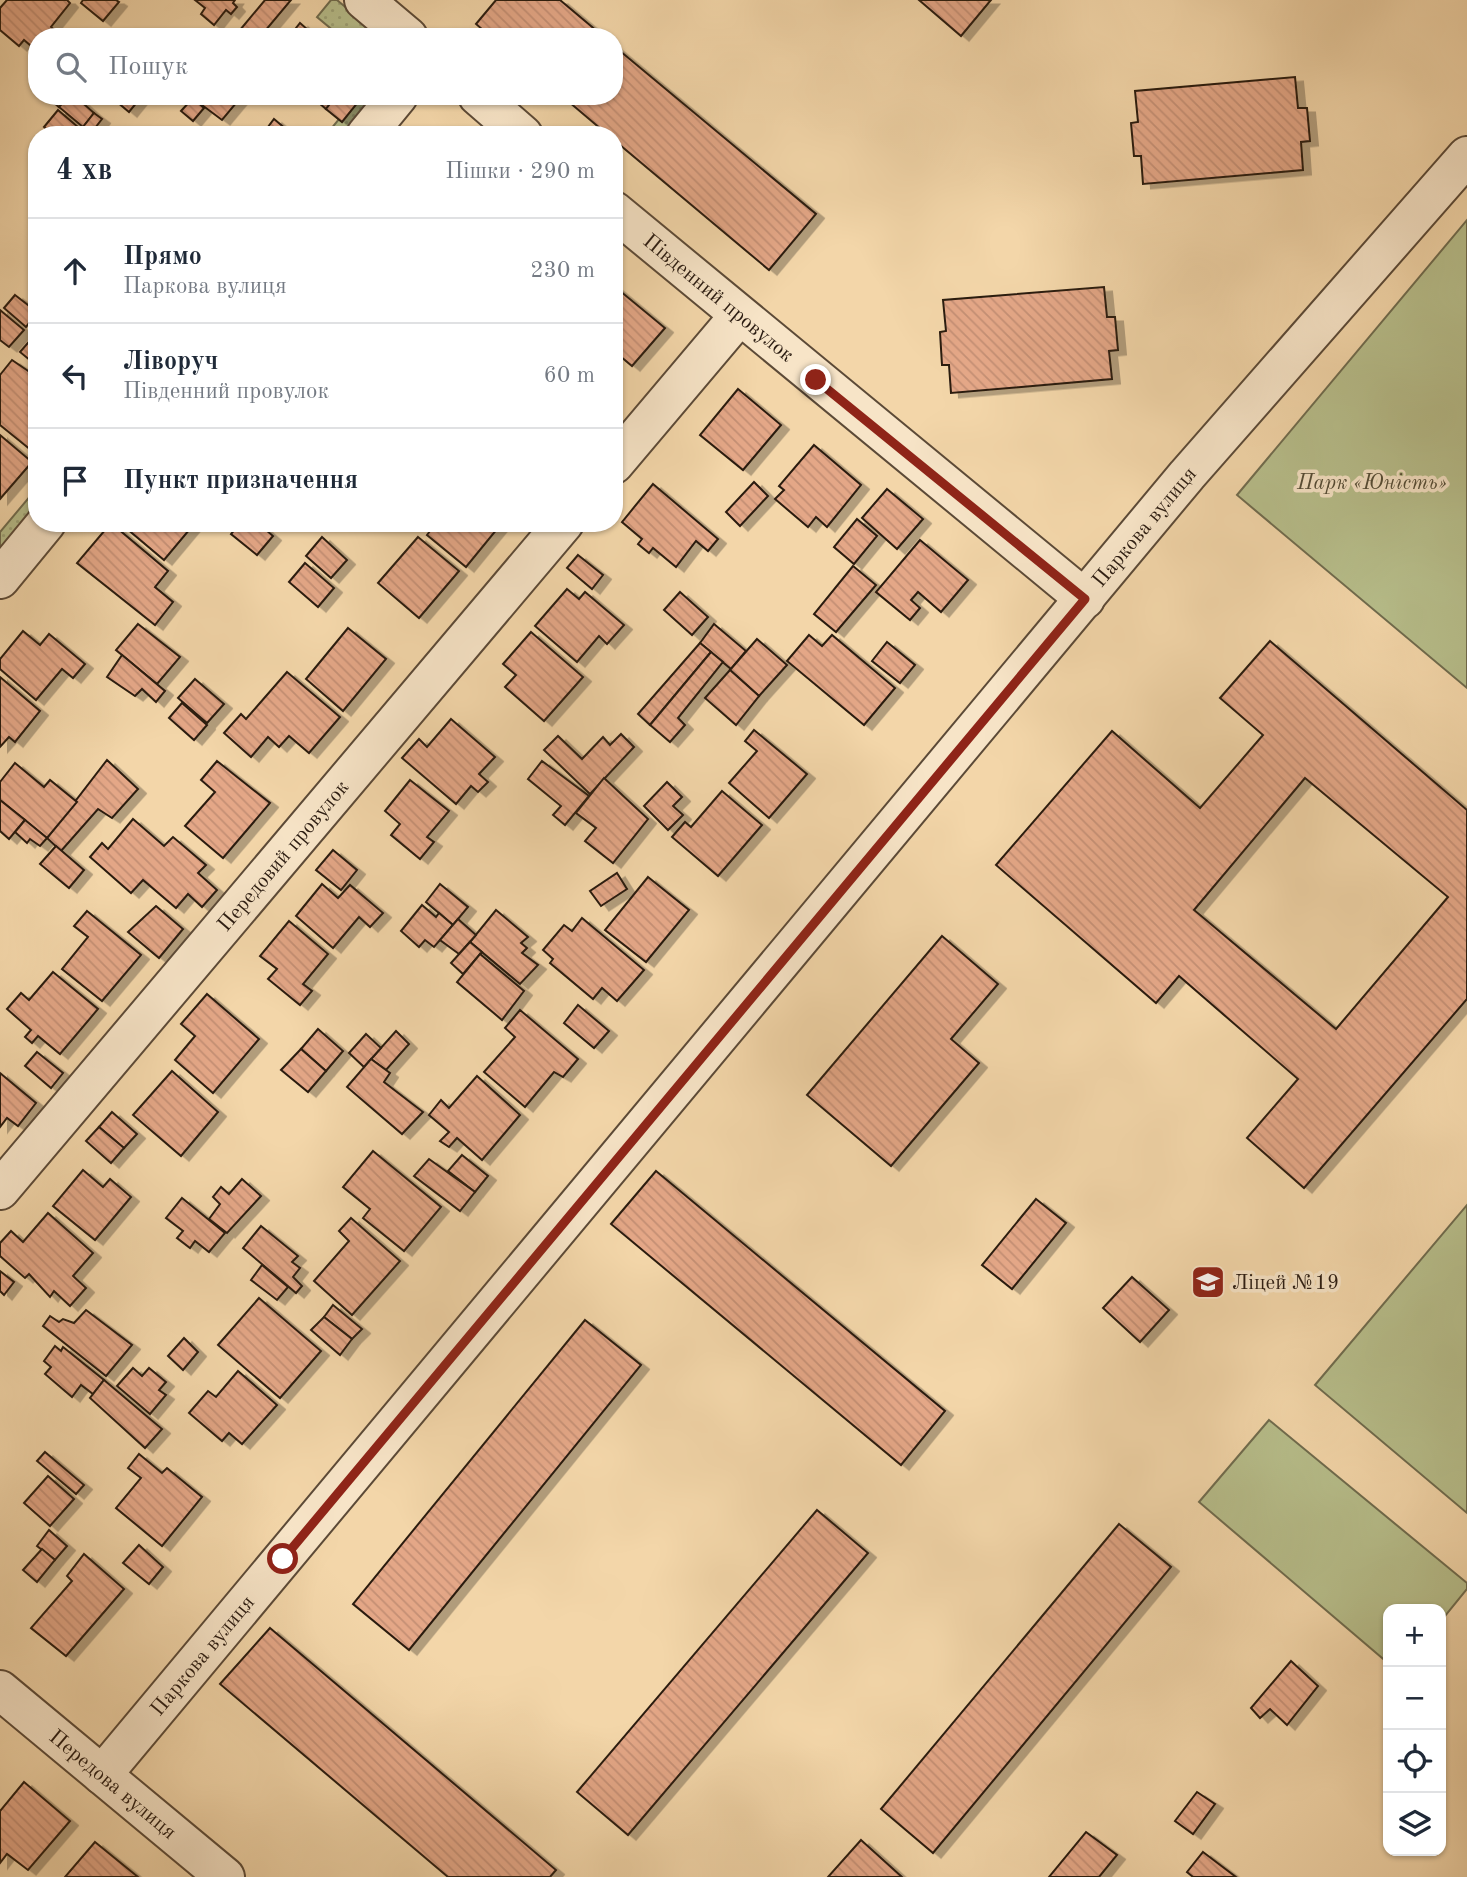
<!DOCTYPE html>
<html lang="uk">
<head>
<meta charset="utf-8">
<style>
	body { margin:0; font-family:"Old Standard TT",serif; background:#f6f6f7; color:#1f2937 }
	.controls { position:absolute; right:21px; bottom:21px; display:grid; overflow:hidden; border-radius:14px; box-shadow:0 2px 5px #0004 }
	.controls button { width:63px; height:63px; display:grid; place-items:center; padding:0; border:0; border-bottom:2px solid #e0e1e3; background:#fff; color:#1f2937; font:35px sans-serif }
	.stop { position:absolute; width:21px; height:21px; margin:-16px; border:5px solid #8f2418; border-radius:50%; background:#fff }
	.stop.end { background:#8f2418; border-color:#fff; box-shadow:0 2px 7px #0008 }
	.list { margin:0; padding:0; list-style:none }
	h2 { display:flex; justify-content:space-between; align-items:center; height:91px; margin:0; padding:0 28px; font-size:30px }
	h2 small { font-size:23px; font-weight:400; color:#747a83 }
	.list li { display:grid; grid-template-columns:46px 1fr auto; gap:21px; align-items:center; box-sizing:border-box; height:105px; padding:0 28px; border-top:2px solid #e0e1e3 }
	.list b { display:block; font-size:26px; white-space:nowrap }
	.list p { margin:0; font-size:23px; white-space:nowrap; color:#747a83 }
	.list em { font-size:23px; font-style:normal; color:#747a83 }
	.icon { flex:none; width:38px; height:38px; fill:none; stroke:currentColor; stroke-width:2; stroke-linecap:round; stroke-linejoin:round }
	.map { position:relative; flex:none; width:1467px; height:1877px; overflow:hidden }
	.search { position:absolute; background:#fff; box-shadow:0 2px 5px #0004; left:28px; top:28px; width:595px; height:77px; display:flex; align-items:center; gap:18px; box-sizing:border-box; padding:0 24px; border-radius:28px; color:#747a83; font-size:26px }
	.panel { position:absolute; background:#fff; box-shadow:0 2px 5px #0004; left:28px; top:126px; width:595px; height:406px; border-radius:28px }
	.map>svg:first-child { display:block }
</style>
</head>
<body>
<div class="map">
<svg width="1467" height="1877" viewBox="0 0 1467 1877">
	<defs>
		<pattern id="grass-dots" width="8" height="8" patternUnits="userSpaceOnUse" patternTransform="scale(1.75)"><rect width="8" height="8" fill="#b7be8b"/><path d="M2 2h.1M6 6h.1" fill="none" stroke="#9ea377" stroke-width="1.8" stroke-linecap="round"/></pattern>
		<pattern id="building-back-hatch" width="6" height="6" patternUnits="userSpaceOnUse" patternTransform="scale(1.75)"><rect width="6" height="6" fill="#e4a787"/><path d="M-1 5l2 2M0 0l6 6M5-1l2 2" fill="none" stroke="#c48f74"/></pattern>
		<filter id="shadow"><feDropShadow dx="8" dy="4.5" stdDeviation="0" flood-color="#0004"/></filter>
	</defs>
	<rect width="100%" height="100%" fill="#f3d6a9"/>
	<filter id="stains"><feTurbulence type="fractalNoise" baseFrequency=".00286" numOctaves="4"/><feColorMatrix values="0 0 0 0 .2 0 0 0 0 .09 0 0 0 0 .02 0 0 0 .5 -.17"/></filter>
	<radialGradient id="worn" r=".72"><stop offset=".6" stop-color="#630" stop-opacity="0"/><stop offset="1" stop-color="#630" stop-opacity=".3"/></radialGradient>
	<!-- grass -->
	<g fill="url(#grass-dots)" stroke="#706c4e" stroke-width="2">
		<path d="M331,0H337L381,37H341L317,17Z"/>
		<path d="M358,96H387L354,135H326L339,119L342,121Z"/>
		<path d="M37,488V523L0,552V532Z"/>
	</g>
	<!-- park -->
	<g fill="#b7be8b" stroke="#706c4e" stroke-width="2">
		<path d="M1467,220V688L1237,495Z"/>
		<path d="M1467,1205V1513L1315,1385Z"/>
		<path d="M1269,1420L1467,1583V1589L1441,1621V1609H1388V1663L1199,1502Z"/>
	</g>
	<!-- building -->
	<g fill="url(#building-back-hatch)" stroke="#2a1b11" stroke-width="2" fill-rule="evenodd" filter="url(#shadow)">
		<path d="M7,0H67L70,3L51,27L62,37H37V51L24,40L19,46L0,30V8Z"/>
		<path d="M83,0H116L119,2L103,21L81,3Z"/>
		<path d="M195,0H235L233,3L237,7L231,14L226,10L214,25L201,14L205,8Z"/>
		<path d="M265,0H291L260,37H248L240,30Z"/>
		<path d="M496,0H560L604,37H491L476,24Z"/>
		<path d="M919,0H991L961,36Z"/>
		<path d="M300,23L316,37H289Z"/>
		<path d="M614,46L816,214L769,270L614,140V135H608L562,96H614Z"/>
		<path d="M1295,77L1298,108H1307L1310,141L1301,142L1303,170L1143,184L1141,156H1134L1131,123L1138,122L1135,91Z"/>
		<path d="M46,96H69L59,107Z"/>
		<path d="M69,96H75L94,113L83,127L59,107Z"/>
		<path d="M110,96H142L129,112Z"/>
		<path d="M190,96H242L222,120Z"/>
		<path d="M311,96H336L326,109Z"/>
		<path d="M336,96H353L359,101L342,122L326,109Z"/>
		<path d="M193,98L204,108L193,121L181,111Z"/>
		<path d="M58,110L86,134V135H53L44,127Z"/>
		<path d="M94,113L102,119L91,133L83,127Z"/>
		<path d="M274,119L293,135H262Z"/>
		<path d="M614,286L665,328L632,366L614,351Z"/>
		<path d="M1104,287L1107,317H1115L1118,350L1109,351L1112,379L951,393L949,365H942L940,332L946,331L943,300Z"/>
		<path d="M15,295L37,312L26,327L4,308Z"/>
		<path d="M0,310L24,330L9,347L0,340Z"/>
		<path d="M33,337L37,340V366L20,352Z"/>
		<path d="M12,360L37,377V455L0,425V375Z"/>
		<path d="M738,389L781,425L743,470L700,435Z"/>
		<path d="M0,435L32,462L0,499Z"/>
		<path d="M814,445L861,485L827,527L816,517L808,527L775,499L784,490L779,486Z"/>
		<path d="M754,482L768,496L740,526L726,512Z"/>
		<path d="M653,484L718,539L708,551L696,541L676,567L653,548L649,553L638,544L642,539L622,522Z"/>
		<path d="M887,489L923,519L897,549L862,518Z"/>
		<path d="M857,519L877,536L854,564L834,547Z"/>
		<path d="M111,523L168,571L155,587L173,602L155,625L77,563Z"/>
		<path d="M120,523H195L164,560Z"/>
		<path d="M240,523H258L273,536L257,555L231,534Z"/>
		<path d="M436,523H502L466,567L427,535Z"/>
		<path d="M322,537L347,560L331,578L306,556Z"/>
		<path d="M418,537L459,571L419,618L378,583Z"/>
		<path d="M920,540L968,580L941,612L918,592L911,600L920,608L910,620L876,592Z"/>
		<path d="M578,555L603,575L592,589L567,568Z"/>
		<path d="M305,563L334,588L318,607L289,582Z"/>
		<path d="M853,566L876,585L836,632L814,614Z"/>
		<path d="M567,589L579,599L585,592L624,625L607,644L599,636L577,662L535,626Z"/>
		<path d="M680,592L708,617L692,635L664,610Z"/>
		<path d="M138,624L180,657L157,684L116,650Z"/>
		<path d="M714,624L746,651L731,669L700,643Z"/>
		<path d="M348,628L386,659L343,711L306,679Z"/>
		<path d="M23,631L40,645L49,634L85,664L73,678L62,669L36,700L0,669V659Z"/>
		<path d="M531,632L583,677L544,721L505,687L516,675L503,664Z"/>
		<path d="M809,635L822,646L832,635L895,688L864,725L787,661Z"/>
		<path d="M757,639L787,665L759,696L730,670Z"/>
		<path d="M1270,641L1467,810V999L1304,1188L1247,1138L1298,1079L1179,976L1156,1003L996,865L1112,731L1200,808L1263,735L1220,698ZM1305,778L1448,897L1336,1029L1194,910Z"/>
		<path d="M887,642L915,665L900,683L872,661Z"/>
		<path d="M700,643L711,652L650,725L638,714Z"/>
		<path d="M711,652L723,662L678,718L685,725L670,742L650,725Z"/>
		<path d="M122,655L165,691L156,702L142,689L135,696L107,677Z"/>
		<path d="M730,670L759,696L736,725L705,698Z"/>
		<path d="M287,672L340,717L309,753L289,736L279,747L268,737L251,757L224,733L241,714L246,719Z"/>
		<path d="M0,677L40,711L15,742L9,737L0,747Z"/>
		<path d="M195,679L224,704L207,723L178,698Z"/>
		<path d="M182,703L207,725L194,740L169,718Z"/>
		<path d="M451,719L495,757L479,774L488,782L478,792L471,786L456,804L402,758L419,739L427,747Z"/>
		<path d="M754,730L807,774L769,818L729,783L757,751L745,741Z"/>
		<path d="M621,734L634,747L590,794L544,750L558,736L582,759L603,737L610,745Z"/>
		<path d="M107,760L138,789L112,818L98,809L61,851L47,838Z"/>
		<path d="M217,761L270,803L223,858L185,826L215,792L201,780Z"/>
		<path d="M542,761L589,796L565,825L553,815L561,806L528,779Z"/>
		<path d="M15,763L44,787L50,780L77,802L47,838L0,800V782Z"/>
		<path d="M604,778L648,819L613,863L585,841L596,828L576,813Z"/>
		<path d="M410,780L449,811L427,837L434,842L420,859L391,835L400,824L385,811Z"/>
		<path d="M667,782L682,797L673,806L683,815L668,830L644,806Z"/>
		<path d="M722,791L762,825L718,876L672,837L685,822L691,827Z"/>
		<path d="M0,800L25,820L9,839L0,831Z"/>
		<path d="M133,819L164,846L173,837L206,865L198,873L217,890L202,907L188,894L176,908L143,880L131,893L90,857L102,843L108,849Z"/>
		<path d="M25,820L47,838L40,846L30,839L27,843L15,832Z"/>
		<path d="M56,846L84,870L69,888L40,864Z"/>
		<path d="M333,850L357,870L341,890L316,870Z"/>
		<path d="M617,873L627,889L601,906L590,891Z"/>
		<path d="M648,877L689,910L646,962L605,930Z"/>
		<path d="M322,884L338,898L350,885L383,913L370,927L359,917L333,948L296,916Z"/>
		<path d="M440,884L468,907L453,925L426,902Z"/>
		<path d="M422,905L436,917L439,913L453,925L434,947L425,940L419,947L401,931Z"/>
		<path d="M156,906L183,929L159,958L128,932Z"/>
		<path d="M496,910L528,937L521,943L527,948L522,953L538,965L520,984L470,942Z"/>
		<path d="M87,911L141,955L102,1001L62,969L88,937L74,926Z"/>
		<path d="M582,918L644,970L617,1001L602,988L593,999L550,963L553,959L543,950L564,925L572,931Z"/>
		<path d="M458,919L476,935L459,954L440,940Z"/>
		<path d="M289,921L328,954L303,984L312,991L300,1005L268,979L277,969L260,956Z"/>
		<path d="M942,936L998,984L951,1039L979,1063L891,1166L807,1095Z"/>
		<path d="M470,942L482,952L463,974L451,963Z"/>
		<path d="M480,954L524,991L502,1020L457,982Z"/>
		<path d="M53,972L98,1009L60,1054L38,1036L32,1043L25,1037L31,1030L7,1009L21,993L29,1000Z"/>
		<path d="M207,994L259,1039L213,1093L175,1060L195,1036L181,1024Z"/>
		<path d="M578,1005L609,1031L594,1048L564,1023Z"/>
		<path d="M520,1010L578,1059L563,1077L554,1072L525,1107L484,1072L515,1037L505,1028Z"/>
		<path d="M318,1029L343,1051L326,1071L301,1049Z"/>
		<path d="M396,1031L409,1044L386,1070L371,1059Z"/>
		<path d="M366,1034L381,1048L364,1067L349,1053Z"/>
		<path d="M301,1049L326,1071L308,1092L281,1070Z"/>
		<path d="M37,1052L63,1073L51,1088L25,1066Z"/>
		<path d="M371,1059L390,1073L384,1082L423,1112L402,1134L347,1087Z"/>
		<path d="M172,1071L218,1112L181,1156L133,1115Z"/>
		<path d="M0,1073L36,1103L18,1126L7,1118L0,1127Z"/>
		<path d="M477,1076L520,1115L482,1160L457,1138L449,1147L440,1141L449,1132L429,1115L441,1100L449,1108Z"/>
		<path d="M112,1112L137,1134L124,1148L99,1127Z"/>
		<path d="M99,1127L124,1148L111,1163L86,1141Z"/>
		<path d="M373,1151L441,1207L404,1251L363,1218L370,1209L343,1187Z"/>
		<path d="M462,1155L488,1176L475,1192L448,1171Z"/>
		<path d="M429,1159L475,1192L460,1211L414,1176Z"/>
		<path d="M83,1170L103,1187L110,1179L131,1197L95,1240L53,1206Z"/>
		<path d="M656,1171L945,1411L901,1465L611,1224Z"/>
		<path d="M242,1179L261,1196L227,1233L209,1219L220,1204L213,1197L221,1187L229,1194Z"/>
		<path d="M182,1198L225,1233L209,1252L195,1241L190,1248L177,1238L183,1231L166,1218Z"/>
		<path d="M1036,1199L1066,1223L1012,1289L982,1265Z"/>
		<path d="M48,1213L93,1253L73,1276L86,1288L70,1306L54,1291L50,1297L29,1274L25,1278L0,1256V1243L11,1231L23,1242Z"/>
		<path d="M351,1218L400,1261L352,1315L314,1281L349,1241L339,1231Z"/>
		<path d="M261,1226L298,1256L292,1262L300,1268L293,1277L302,1286L296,1293L243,1248Z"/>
		<path d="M262,1265L288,1287L277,1300L251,1280Z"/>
		<path d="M0,1271L14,1282L4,1295L0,1291Z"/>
		<path d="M1132,1277L1169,1310L1140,1342L1103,1308Z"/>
		<path d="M259,1298L321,1351L280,1398L218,1345Z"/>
		<path d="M333,1305L362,1329L352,1339L324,1317Z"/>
		<path d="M86,1310L132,1345L106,1376L43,1326L50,1316L59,1322L63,1319L74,1323Z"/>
		<path d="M324,1317L352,1339L340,1355L311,1330Z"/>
		<path d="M585,1320L641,1365L409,1650L353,1604Z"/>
		<path d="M184,1338L198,1352L183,1370L168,1356Z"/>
		<path d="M55,1346L61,1351L63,1347L104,1380L93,1394L81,1385L72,1397L45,1374L51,1367L44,1361Z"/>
		<path d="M133,1368L142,1376L149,1368L166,1382L159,1390L166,1395L150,1414L117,1386Z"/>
		<path d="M238,1371L277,1405L242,1444L229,1433L222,1441L189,1413L208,1391L216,1397Z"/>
		<path d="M104,1380L162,1429L145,1448L90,1398Z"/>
		<path d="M45,1452L84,1485L76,1494L37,1461Z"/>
		<path d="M139,1454L162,1473L167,1468L202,1497L162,1546L116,1508L141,1478L128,1468Z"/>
		<path d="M48,1476L74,1499L50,1526L24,1503Z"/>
		<path d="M817,1510L868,1553L628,1835L577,1792Z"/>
		<path d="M1119,1524L1171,1567L933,1853L881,1809Z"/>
		<path d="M49,1530L67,1546L55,1560L37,1546Z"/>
		<path d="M139,1545L163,1567L149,1584L123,1563Z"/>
		<path d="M42,1549L55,1560L37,1582L23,1570Z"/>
		<path d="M84,1554L124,1589L66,1656L31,1628L72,1581L67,1576Z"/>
		<path d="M270,1628L556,1870L550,1877H448L220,1684Z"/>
		<path d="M1291,1661L1318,1686L1287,1725L1270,1709L1260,1718L1251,1708Z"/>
		<path d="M24,1782L70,1821L28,1870L7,1854L0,1863V1811Z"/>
		<path d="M1197,1792L1215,1804L1193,1834L1175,1821Z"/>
		<path d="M1086,1832L1117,1855L1099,1877H1049Z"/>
		<path d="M861,1840L902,1877H828Z"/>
		<path d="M95,1842L138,1877H65Z"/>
		<path d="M1203,1852L1236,1877H1193L1187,1872Z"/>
	</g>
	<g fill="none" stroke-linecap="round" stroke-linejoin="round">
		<!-- minor casing -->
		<g stroke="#5c4a37" stroke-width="42">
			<g id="minor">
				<path d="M364,0L408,37"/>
				<path d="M478,96L523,135"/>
				<path d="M366,135L398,96"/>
				<path id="s1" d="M614,211L1085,599"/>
				<path d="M614,464L739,316"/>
				<path d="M0,579L46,523"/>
				<path id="s2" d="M0,1190L564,523"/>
				<path id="s3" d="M0,1690L225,1877"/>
				<path id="s4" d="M102,1775L1187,475L1467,156"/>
			</g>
		</g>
		<!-- minor -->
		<use href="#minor" stroke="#f7e4c7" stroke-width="38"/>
	</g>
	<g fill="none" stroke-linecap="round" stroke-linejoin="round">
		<!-- route -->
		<path stroke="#8f2418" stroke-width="9" d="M283,1559L1085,599L816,380"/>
	</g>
	<!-- icons -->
	<defs>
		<g id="school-square" transform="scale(1.75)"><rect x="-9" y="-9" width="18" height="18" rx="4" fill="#8f2418" stroke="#f7e4c7"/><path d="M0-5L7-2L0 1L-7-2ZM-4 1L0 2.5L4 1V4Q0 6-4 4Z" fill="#fff"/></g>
	</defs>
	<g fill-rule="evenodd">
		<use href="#school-square" x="1208" y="1282"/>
	</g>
	<g text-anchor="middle" stroke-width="7" stroke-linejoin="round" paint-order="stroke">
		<!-- street labels -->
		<g font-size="21" fill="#2a1b11" stroke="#f7e4c7">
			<text dy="7" stroke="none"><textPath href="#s1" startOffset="136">Південний провулок</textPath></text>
			<text dy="7" stroke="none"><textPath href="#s4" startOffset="1626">Паркова вулиця</textPath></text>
			<text dy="7" stroke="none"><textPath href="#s2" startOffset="438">Передовий провулок</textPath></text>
			<text dy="7" stroke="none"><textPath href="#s4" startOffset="156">Паркова вулиця</textPath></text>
			<text dy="7" stroke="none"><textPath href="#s3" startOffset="147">Передова вулиця</textPath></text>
		</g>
		<!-- park labels -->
		<g font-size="21" font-style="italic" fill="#544c36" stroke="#f7e4c7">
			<text x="1372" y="489">Парк «Юність»</text>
		</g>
		<!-- poi labels -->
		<g font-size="21" fill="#2a1b11" stroke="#f7e4c7" text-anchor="start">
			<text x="1232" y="1289">Ліцей №19</text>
		</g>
	</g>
	<rect width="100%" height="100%" filter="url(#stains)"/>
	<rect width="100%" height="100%" fill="url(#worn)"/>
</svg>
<div class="controls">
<button>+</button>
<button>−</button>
<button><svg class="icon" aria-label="locate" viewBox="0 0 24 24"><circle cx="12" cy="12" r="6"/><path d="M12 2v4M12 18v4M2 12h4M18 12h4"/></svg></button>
<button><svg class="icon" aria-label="layers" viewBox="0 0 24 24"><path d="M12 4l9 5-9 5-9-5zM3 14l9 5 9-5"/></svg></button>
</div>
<div class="stop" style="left:283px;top:1559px"></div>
<div class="stop end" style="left:816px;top:380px"></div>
<div class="search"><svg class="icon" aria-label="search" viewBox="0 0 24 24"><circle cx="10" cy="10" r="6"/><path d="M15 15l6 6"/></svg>Пошук</div>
<section class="panel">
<h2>4 хв<small>Пішки · 290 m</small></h2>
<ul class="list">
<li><svg class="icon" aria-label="ahead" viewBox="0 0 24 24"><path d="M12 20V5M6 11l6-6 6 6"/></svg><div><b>Прямо</b><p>Паркова вулиця</p></div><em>230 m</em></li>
<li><svg class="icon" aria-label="left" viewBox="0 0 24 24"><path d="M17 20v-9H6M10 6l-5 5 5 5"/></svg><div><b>Ліворуч</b><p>Південний провулок</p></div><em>60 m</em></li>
<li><svg class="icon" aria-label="arrive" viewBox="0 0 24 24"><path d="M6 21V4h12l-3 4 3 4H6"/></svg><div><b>Пункт призначення</b></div></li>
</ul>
</section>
</div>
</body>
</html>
